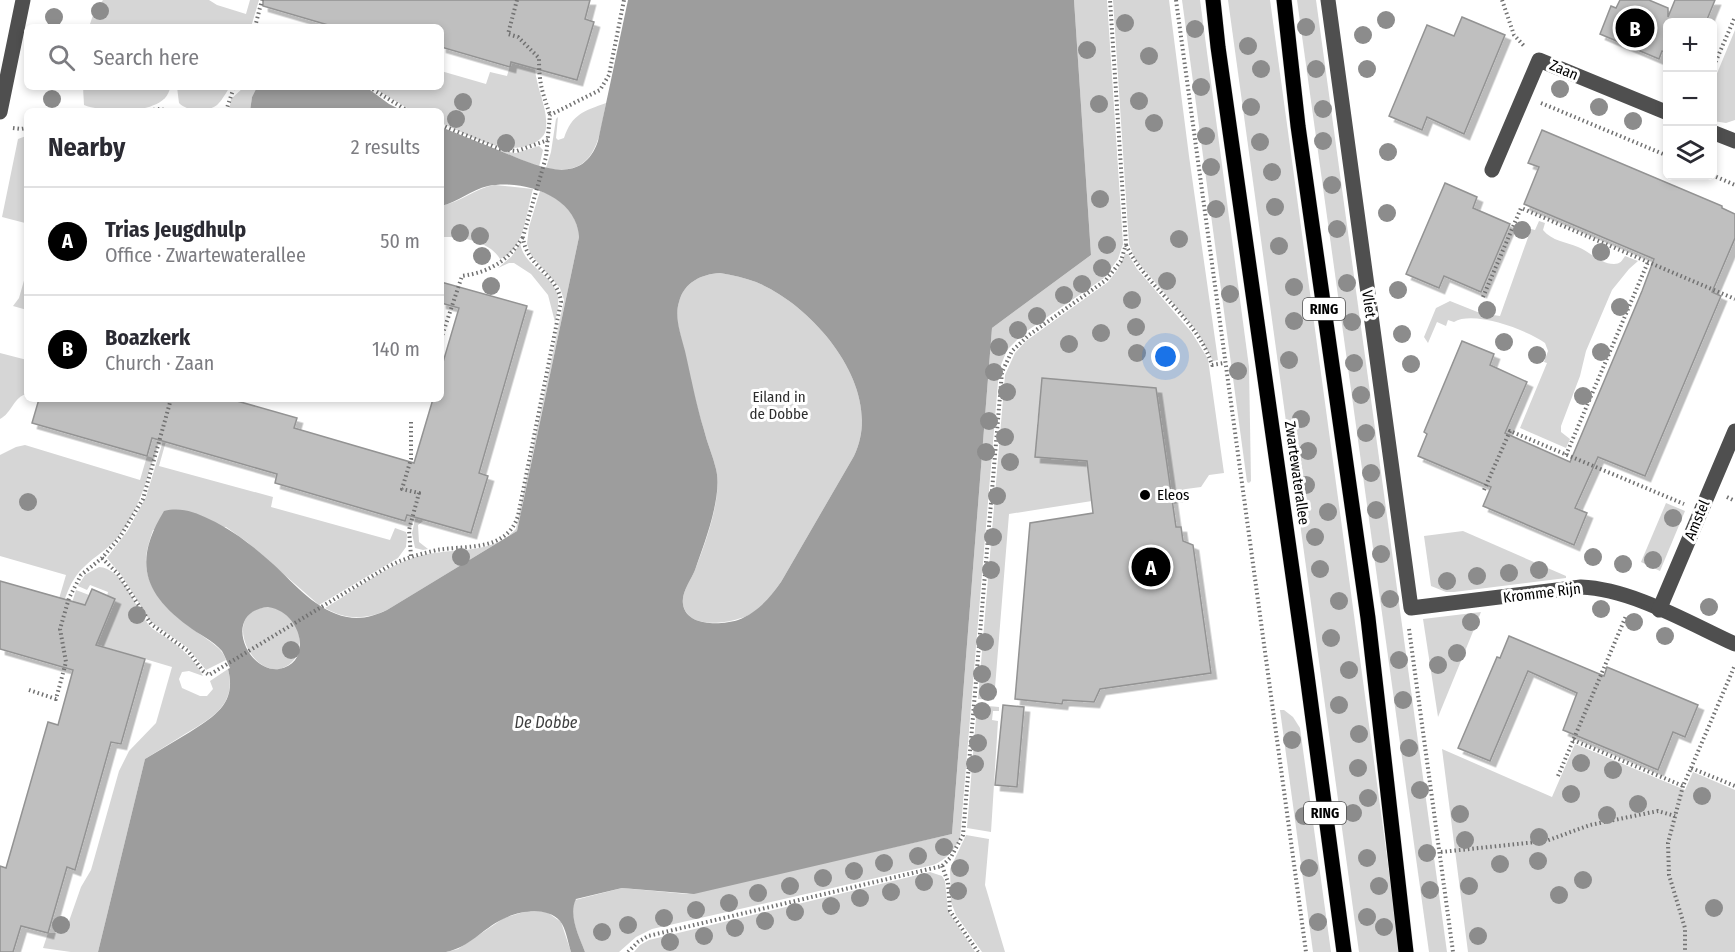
<!DOCTYPE html>
<html lang="en">
<head>
<meta charset="utf-8">
<style>
	body { margin:0; font-family:"Fira Sans Condensed",sans-serif; background:#f7f7f7; color:#2b2b33 }
	.controls { position:absolute; right:18px; top:18px; display:grid; overflow:hidden; border-radius:9px; box-shadow:0 3px 9px #0003 }
	.controls button { width:54px; height:54px; display:grid; place-items:center; padding:0; border:0; border-bottom:2px solid #e1e1e2; background:#fff; color:#2b2b33; font:30px sans-serif }
	.you { position:absolute; left:1166px; top:357px; width:21px; height:21px; margin:-15px; border:4px solid #fff; border-radius:50%; background:#1a73e8; box-shadow:0 0 0 9px #1a73e833 }
	.badge { display:grid; place-items:center; width:39px; height:39px; border-radius:50%; background:#000; color:#fff; font-size:20px; font-weight:700 }
	.pin { position:absolute; translate:-50% -50%; border:3px solid #fff; box-shadow:0 2px 6px #0006 }
	.list { margin:0; padding:0; list-style:none }
	h2 { display:flex; justify-content:space-between; align-items:center; height:78px; margin:0; padding:0 24px; font-size:26px }
	h2 small { font-size:20px; font-weight:400; color:#7c7c81 }
	.list li { display:grid; grid-template-columns:39px 1fr auto; gap:18px; align-items:center; box-sizing:border-box; height:108px; padding:0 24px; border-top:2px solid #e1e1e2 }
	.list b { display:block; font-size:22px; white-space:nowrap }
	.list p { margin:0; font-size:20px; white-space:nowrap; color:#7c7c81 }
	.list em { font-size:20px; font-style:normal; color:#7c7c81 }
	.icon { flex:none; width:33px; height:33px; fill:none; stroke:currentColor; stroke-width:2; stroke-linecap:round; stroke-linejoin:round }
	.map { position:relative; flex:none; width:1735px; height:952px; overflow:hidden }
	.search { position:absolute; background:#fff; box-shadow:0 3px 9px #0003; left:24px; top:24px; width:420px; height:66px; display:flex; align-items:center; gap:15px; box-sizing:border-box; padding:0 21px; border-radius:9px; color:#7c7c81; font-size:22px }
	.panel { position:absolute; background:#fff; box-shadow:0 3px 9px #0003; left:24px; top:108px; width:420px; height:294px; border-radius:9px }
	.map>svg:first-child { display:block }
</style>
</head>
<body>
<div class="map">
<svg width="1735" height="952" viewBox="0 0 1735 952">
	<defs>
		<filter id="shadow"><feDropShadow dx="5.5" dy="5.5" stdDeviation="0" flood-color="#0004"/></filter>
	</defs>
	<rect width="100%" height="100%" fill="#fff"/>
	<!-- green -->
	<g fill="#d6d6d6">
		<path d="M103,0H209L217,5L246,14L250,0H259L251,27H89L94,12Z"/>
		<path d="M1074,0H1107L1123,244L1118,259L1104,278L1024,333L1007,350L999,370L960,839C953,851 946,860 933,865L652,929L636,937L619,952H585C579,936 568,916 575,900L622,888L687,894L952,834L992,328L1091,255Z"/>
		<path d="M1113,0H1169L1189,156L1218,360L1213,361L1197,331L1135,259L1129,244Z"/>
		<path d="M1182,0H1200L1249,367L1251,481L1249,483L1247,482Z"/>
		<path d="M1228,0H1270L1400,952H1359Z"/>
		<path d="M1297,0H1316L1447,952H1429Z"/>
		<path d="M1735,30V120L1726,123L1713,121V83Z"/>
		<path d="M513,55L535,68C536,88 548,108 546,127C546,134 542,138 536,142C506,159 470,135 441,123V111H412L372,87H441V71L486,84L490,72L507,76Z"/>
		<path d="M83,87H170C167,116 104,113 84,105Z"/>
		<path d="M177,87H230C219,103 218,111 197,109C189,109 184,108 179,103Z"/>
		<path d="M244,87H257L252,97L250,111H229L231,99Z"/>
		<path d="M606,103C599,139 596,178 546,168L551,152L556,119L558,117L556,138L558,140L564,138C572,114 584,111 606,103Z"/>
		<path d="M26,136L24,139L27,145V217L25,223L2,217L18,139Z"/>
		<path d="M539,146L543,150L539,167L500,151L516,153Z"/>
		<path d="M495,185L533,189C526,212 525,250 500,259C490,241 461,236 441,237V206C461,202 475,188 495,185Z"/>
		<path d="M540,191C561,198 578,214 579,237L517,531L387,610C365,620 346,620 325,608C354,591 395,559 428,554C458,548 493,554 516,529L564,300L560,288L531,255L527,244L529,227Z"/>
		<path d="M1539,221L1545,223L1543,230C1552,241 1566,242 1578,247C1590,252 1601,264 1614,264C1620,264 1622,261 1625,256L1638,261L1629,269L1612,290L1586,351L1580,376L1561,426V432L1570,439L1566,448L1520,428L1547,363L1544,362L1548,351L1545,343C1527,330 1474,310 1454,322L1448,320L1446,326L1437,322L1428,343L1424,337L1436,308L1450,301L1480,313L1500,316L1531,229L1535,230Z"/>
		<path d="M520,243C524,266 550,273 557,293C560,302 557,313 555,322L548,295L531,274L514,263H509L498,268L512,256Z"/>
		<path d="M1125,254H1128L1137,269L1192,333L1208,359L1224,473L1209,475L1201,487L1186,489L1183,492L1185,502L1173,504L1156,389L1043,379L1037,424L1036,456L1087,461L1092,501L1009,514L994,700L978,699L1005,375L1015,353L1026,341L1108,282L1118,269Z"/>
		<path d="M27,270V310L13,306L19,298Z"/>
		<path d="M720,273C733,275 745,278 756,282C815,306 886,390 854,456L781,582C774,591 768,602 758,610C742,622 688,634 683,604C681,593 691,580 695,570C705,544 723,496 716,469C713,456 707,443 704,430C695,403 690,374 683,346C680,332 674,316 679,302C684,282 702,274 720,273Z"/>
		<path d="M0,353L27,360V394C14,396 12,413 0,419Z"/>
		<path d="M163,441H166L159,466L273,497L271,507L390,540L395,528L406,532L407,535L406,547L398,558L319,605L247,542L226,527L153,530C150,539 147,548 146,557C144,594 177,618 204,637C213,644 222,648 226,660L206,670L188,648L150,621L122,576L107,558L128,530L146,497Z"/>
		<path d="M25,445L140,480L147,456L153,458C145,488 136,514 117,538C107,550 95,556 85,566C69,580 64,601 59,620L53,619L66,575L0,556V455L16,447Z"/>
		<path d="M1666,503L1685,511L1660,571L1641,562Z"/>
		<path d="M417,510L427,518L418,525L419,542L428,549L423,550L415,548L412,533Z"/>
		<path d="M1463,531L1566,576V578L1454,592H1446L1431,586L1424,536Z"/>
		<path d="M99,567C122,568 134,604 146,621C150,628 157,632 164,636C180,647 194,658 203,676L189,671L182,672L179,679L182,688L200,696H207L213,689L210,681L228,669C237,705 212,718 185,734C172,742 158,751 145,759L98,952H71L43,948L48,933H58L68,924L81,887L91,870L119,771L129,751L156,723L172,667L88,642L64,628L76,590L89,595L80,620L103,629L115,599L107,596L108,592L90,585L87,590L78,586L85,575Z"/>
		<path d="M272,607C278,609 283,611 288,615C303,628 305,658 285,667C251,683 217,605 272,607Z"/>
		<path d="M1481,612L1438,717L1423,619Z"/>
		<path d="M977,705L999,707V711H993L992,720L998,721L991,832L967,828Z"/>
		<path d="M1280,710H1284L1293,717L1300,728L1331,952H1313Z"/>
		<path d="M1575,744L1685,790L1693,772L1735,790V952H1468L1442,749L1552,797Z"/>
		<path d="M966,835L989,839L985,885L1005,952H982L956,915L951,902L950,869Z"/>
		<path d="M930,872L942,876L945,881L948,911L975,952H634L640,945L649,940Z"/>
		<path d="M527,911L547,912L561,922L571,952H446L458,949L504,918Z"/>
	</g>
	<!-- water -->
	<g fill="#9d9d9d" fill-rule="evenodd">
		<path d="M628,0H1074L1091,255L992,328L952,834L694,894L622,888L576,899C568,915 579,936 585,952H571C568,943 566,928 560,921C547,906 518,911 503,919C482,929 470,947 446,952H98L145,759C160,750 175,741 190,732C215,716 237,703 228,669L230,668C227,662 225,656 222,651C214,641 198,634 188,626C142,592 134,560 164,511C181,507 194,512 209,519C233,530 253,546 273,564C295,584 316,611 347,617C361,620 374,616 387,610L517,531L579,237C577,196 523,179 488,186C471,190 458,202 441,206V127C460,135 479,142 498,150C531,163 581,191 598,141ZM720,273C733,275 745,278 756,282C815,306 886,390 854,456L781,582C769,599 758,612 738,620C722,625 686,627 683,604C681,593 691,580 695,570C704,544 723,496 716,469C713,456 707,443 704,430C696,404 691,377 685,351C681,335 674,317 679,302C684,282 702,274 720,273ZM268,607C303,612 313,664 279,669C247,673 221,612 268,607Z"/>
		<path d="M257,87H366L389,104L403,111H250L252,97Z"/>
	</g>
	<!-- building -->
	<g fill="#bfbfbf" stroke="#939393" stroke-width="1.5" filter="url(#shadow)">
		<path d="M263,0H590L585,19L594,22L577,80L511,62L510,67L441,47V27H335L263,6Z"/>
		<path d="M1620,0H1649L1668,8V17L1675,0H1715L1706,22H1668V54L1662,51L1659,59L1600,34L1611,6L1616,8Z"/>
		<path d="M1462,17L1505,35L1464,134L1427,117L1422,130L1389,116L1427,25L1454,36Z"/>
		<path d="M1542,130L1722,206V208L1735,214V238L1712,292L1721,296L1645,476L1598,457L1575,508L1587,513L1574,545L1483,506L1491,487L1418,456L1427,434L1424,432L1462,341L1494,354L1490,365L1527,382L1505,433L1570,462L1642,291L1654,259L1524,204L1539,167L1528,163Z"/>
		<path d="M1445,183L1477,197L1473,208L1510,224L1481,292L1444,276L1439,288L1406,274Z"/>
		<path d="M441,282L527,306L479,473L488,476L471,533L407,515L405,521L275,483L277,474L152,438L147,456L32,423L39,399H230L297,418L294,428L414,463L433,399H441V369L459,308L441,303Z"/>
		<path d="M1042,378L1156,388L1176,527H1181L1183,541L1193,545L1211,673L1100,689L1094,702L1063,700L1062,704L1015,699L1030,523L1093,513L1087,461L1035,457Z"/>
		<path d="M0,581L85,605L92,589L115,599L96,645L145,659L121,744L111,742L75,870L67,867L48,933L21,926L13,952H0V866L6,868L48,722L58,725L73,670L0,649Z"/>
		<path d="M1509,636L1604,676L1607,667L1698,705L1685,737L1673,732L1658,770L1630,758L1563,730L1577,693L1528,671L1490,761L1458,748L1497,657L1500,658Z"/>
		<path d="M1003,705L1024,707L1017,787L995,785Z"/>
	</g>
	<g fill="none" stroke-linecap="round" stroke-linejoin="round">
		<!-- major casing -->
		<g stroke="#dbdbdb" stroke-width="16">
			<g id="major">
				<path d="M1213,0L1218,47L1307,675L1344,952"/>
				<path d="M1284,0L1298,126L1368,618L1406,952"/>
			</g>
		</g>
		<!-- path -->
		<g stroke="#717171" stroke-width="4" stroke-dasharray="1.5 3" stroke-linecap="butt">
			<path d="M517,0L508,34L518,37L539,58C539,84 542,91 550,115"/>
			<path d="M1176,0L1306,952"/>
			<path d="M1502,0L1514,35L1525,47"/>
			<path d="M255,27L262,0"/>
			<path d="M1712,70L1735,17"/>
			<path d="M369,87L408,111"/>
			<path d="M1541,103L1668,156"/>
			<path d="M76,111H91"/>
			<path d="M149,111L157,109L178,111"/>
			<path d="M226,111L234,87"/>
			<path d="M441,125L500,149L517,151L548,140"/>
			<path d="M13,128L21,129L27,128"/>
			<path d="M1712,175L1735,185"/>
			<path d="M1126,245C1147,289 1197,317 1212,365L1224,363"/>
			<path d="M1483,297L1521,208L1735,299"/>
			<path d="M441,339L462,276C490,272 508,261 523,237"/>
			<path d="M411,422V459L402,489L419,493L409,530L411,556"/>
			<path d="M1566,455L1648,262"/>
			<path d="M1484,490L1510,431L1684,504"/>
			<path d="M1727,497L1735,501"/>
			<path d="M102,558L118,574L151,624L188,651L203,671L209,675L389,566C405,558 420,554 437,550C467,545 506,552 518,516L561,302C558,274 526,267 523,237L546,157L550,115L600,90L609,75L624,0"/>
			<path d="M1409,629L1453,952"/>
			<path d="M29,690L56,699L66,662L60,629L69,598L81,575L102,558L120,537L143,499L171,399"/>
			<path d="M1573,740L1683,786L1691,768L1735,786"/>
			<path d="M1691,768L1735,665"/>
			<path d="M1558,776L1626,616"/>
			<path d="M1683,786L1668,843L1669,875L1685,928V952"/>
			<path d="M1441,852L1546,841L1590,825L1658,811L1675,816"/>
			<path d="M942,866L948,882L950,911L978,952"/>
			<path d="M628,952L638,942L648,936L942,866L951,857L963,835L1002,372L1012,351L1029,335L1106,280L1121,261L1126,244L1110,0"/>
		</g>
		<!-- minor -->
		<g stroke="#4f4f4f" stroke-width="15">
			<path d="M1328,0L1411,608L1581,587C1632,589 1689,623 1735,644"/>
			<path d="M0,112L23,0"/>
			<path d="M1712,132L1735,141"/>
			<path d="M1492,170L1539,60L1668,113"/>
			<path d="M1659,610L1735,431"/>
		</g>
		<!-- major -->
		<use href="#major" stroke="#000" stroke-width="15"/>
	</g>
	<!-- trees -->
	<g fill="#8c8c8c">
		<circle cx="100" cy="11" r="9"/>
		<circle cx="54" cy="17" r="9"/>
		<circle cx="1386" cy="20" r="9"/>
		<circle cx="1125" cy="23" r="9"/>
		<circle cx="1306" cy="27" r="9"/>
		<circle cx="1195" cy="29" r="9"/>
		<circle cx="1363" cy="35" r="9"/>
		<circle cx="1248" cy="46" r="9"/>
		<circle cx="1087" cy="50" r="9"/>
		<circle cx="1149" cy="56" r="9"/>
		<circle cx="1261" cy="69" r="9"/>
		<circle cx="1316" cy="69" r="9"/>
		<circle cx="1367" cy="69" r="9"/>
		<circle cx="1201" cy="87" r="9"/>
		<circle cx="1560" cy="89" r="9"/>
		<circle cx="52" cy="99" r="9"/>
		<circle cx="1139" cy="101" r="9"/>
		<circle cx="463" cy="102" r="9"/>
		<circle cx="1099" cy="104" r="9"/>
		<circle cx="1251" cy="107" r="9"/>
		<circle cx="1599" cy="107" r="9"/>
		<circle cx="1323" cy="109" r="9"/>
		<circle cx="456" cy="119" r="9"/>
		<circle cx="1633" cy="121" r="9"/>
		<circle cx="1154" cy="123" r="9"/>
		<circle cx="1206" cy="136" r="9"/>
		<circle cx="1323" cy="141" r="9"/>
		<circle cx="1260" cy="142" r="9"/>
		<circle cx="506" cy="143" r="9"/>
		<circle cx="1388" cy="152" r="9"/>
		<circle cx="1211" cy="167" r="9"/>
		<circle cx="1272" cy="172" r="9"/>
		<circle cx="1332" cy="185" r="9"/>
		<circle cx="1100" cy="199" r="9"/>
		<circle cx="1275" cy="207" r="9"/>
		<circle cx="1216" cy="209" r="9"/>
		<circle cx="1387" cy="213" r="9"/>
		<circle cx="1337" cy="229" r="9"/>
		<circle cx="1522" cy="230" r="9"/>
		<circle cx="460" cy="233" r="9"/>
		<circle cx="480" cy="236" r="9"/>
		<circle cx="1179" cy="239" r="9"/>
		<circle cx="1107" cy="245" r="9"/>
		<circle cx="1279" cy="246" r="9"/>
		<circle cx="1601" cy="252" r="9"/>
		<circle cx="482" cy="256" r="9"/>
		<circle cx="1102" cy="268" r="9"/>
		<circle cx="1167" cy="281" r="9"/>
		<circle cx="1347" cy="283" r="9"/>
		<circle cx="1082" cy="284" r="9"/>
		<circle cx="491" cy="286" r="9"/>
		<circle cx="1294" cy="287" r="9"/>
		<circle cx="1398" cy="290" r="9"/>
		<circle cx="1230" cy="294" r="9"/>
		<circle cx="1064" cy="295" r="9"/>
		<circle cx="1132" cy="300" r="9"/>
		<circle cx="1620" cy="307" r="9"/>
		<circle cx="1487" cy="310" r="9"/>
		<circle cx="1037" cy="316" r="9"/>
		<circle cx="1294" cy="321" r="9"/>
		<circle cx="1352" cy="322" r="9"/>
		<circle cx="1136" cy="327" r="9"/>
		<circle cx="1018" cy="330" r="9"/>
		<circle cx="1101" cy="333" r="9"/>
		<circle cx="1402" cy="334" r="9"/>
		<circle cx="1504" cy="342" r="9"/>
		<circle cx="1069" cy="344" r="9"/>
		<circle cx="999" cy="347" r="9"/>
		<circle cx="1601" cy="352" r="9"/>
		<circle cx="1137" cy="353" r="9"/>
		<circle cx="1537" cy="355" r="9"/>
		<circle cx="1289" cy="360" r="9"/>
		<circle cx="1354" cy="363" r="9"/>
		<circle cx="1411" cy="364" r="9"/>
		<circle cx="1238" cy="371" r="9"/>
		<circle cx="994" cy="372" r="9"/>
		<circle cx="1007" cy="392" r="9"/>
		<circle cx="1361" cy="395" r="9"/>
		<circle cx="1583" cy="396" r="9"/>
		<circle cx="1301" cy="419" r="9"/>
		<circle cx="989" cy="421" r="9"/>
		<circle cx="1366" cy="433" r="9"/>
		<circle cx="1005" cy="437" r="9"/>
		<circle cx="1308" cy="451" r="9"/>
		<circle cx="986" cy="452" r="9"/>
		<circle cx="1010" cy="462" r="9"/>
		<circle cx="1371" cy="473" r="9"/>
		<circle cx="1306" cy="485" r="9"/>
		<circle cx="997" cy="496" r="9"/>
		<circle cx="28" cy="502" r="9"/>
		<circle cx="1376" cy="510" r="9"/>
		<circle cx="1328" cy="512" r="9"/>
		<circle cx="1673" cy="518" r="9"/>
		<circle cx="993" cy="537" r="9"/>
		<circle cx="1315" cy="537" r="9"/>
		<circle cx="1381" cy="554" r="9"/>
		<circle cx="461" cy="557" r="9"/>
		<circle cx="1593" cy="557" r="9"/>
		<circle cx="1653" cy="560" r="9"/>
		<circle cx="1623" cy="564" r="9"/>
		<circle cx="1320" cy="569" r="9"/>
		<circle cx="991" cy="570" r="9"/>
		<circle cx="1539" cy="570" r="9"/>
		<circle cx="1509" cy="573" r="9"/>
		<circle cx="1477" cy="576" r="9"/>
		<circle cx="1447" cy="581" r="9"/>
		<circle cx="1390" cy="599" r="9"/>
		<circle cx="1339" cy="601" r="9"/>
		<circle cx="1709" cy="607" r="9"/>
		<circle cx="1601" cy="609" r="9"/>
		<circle cx="137" cy="615" r="9"/>
		<circle cx="1471" cy="622" r="9"/>
		<circle cx="1634" cy="622" r="9"/>
		<circle cx="1665" cy="636" r="9"/>
		<circle cx="1331" cy="638" r="9"/>
		<circle cx="985" cy="642" r="9"/>
		<circle cx="291" cy="650" r="9"/>
		<circle cx="1457" cy="653" r="9"/>
		<circle cx="1399" cy="660" r="9"/>
		<circle cx="1438" cy="665" r="9"/>
		<circle cx="1349" cy="670" r="9"/>
		<circle cx="982" cy="674" r="9"/>
		<circle cx="988" cy="692" r="9"/>
		<circle cx="1403" cy="700" r="9"/>
		<circle cx="1339" cy="705" r="9"/>
		<circle cx="982" cy="711" r="9"/>
		<circle cx="1359" cy="734" r="9"/>
		<circle cx="1292" cy="740" r="9"/>
		<circle cx="978" cy="743" r="9"/>
		<circle cx="1409" cy="748" r="9"/>
		<circle cx="1581" cy="763" r="9"/>
		<circle cx="975" cy="764" r="9"/>
		<circle cx="1358" cy="768" r="9"/>
		<circle cx="1613" cy="770" r="9"/>
		<circle cx="1420" cy="790" r="9"/>
		<circle cx="1571" cy="794" r="9"/>
		<circle cx="1702" cy="796" r="9"/>
		<circle cx="1368" cy="798" r="9"/>
		<circle cx="1638" cy="804" r="9"/>
		<circle cx="1353" cy="813" r="9"/>
		<circle cx="1460" cy="814" r="9"/>
		<circle cx="1607" cy="815" r="9"/>
		<circle cx="1304" cy="816" r="9"/>
		<circle cx="1539" cy="837" r="9"/>
		<circle cx="1465" cy="840" r="9"/>
		<circle cx="944" cy="847" r="9"/>
		<circle cx="1427" cy="853" r="9"/>
		<circle cx="918" cy="856" r="9"/>
		<circle cx="1367" cy="858" r="9"/>
		<circle cx="1538" cy="861" r="9"/>
		<circle cx="884" cy="863" r="9"/>
		<circle cx="1500" cy="864" r="9"/>
		<circle cx="960" cy="868" r="9"/>
		<circle cx="1309" cy="868" r="9"/>
		<circle cx="854" cy="871" r="9"/>
		<circle cx="823" cy="878" r="9"/>
		<circle cx="1583" cy="880" r="9"/>
		<circle cx="924" cy="882" r="9"/>
		<circle cx="790" cy="886" r="9"/>
		<circle cx="1379" cy="886" r="9"/>
		<circle cx="1469" cy="886" r="9"/>
		<circle cx="1430" cy="890" r="9"/>
		<circle cx="958" cy="891" r="9"/>
		<circle cx="891" cy="892" r="9"/>
		<circle cx="758" cy="893" r="9"/>
		<circle cx="1559" cy="895" r="9"/>
		<circle cx="860" cy="898" r="9"/>
		<circle cx="729" cy="903" r="9"/>
		<circle cx="831" cy="906" r="9"/>
		<circle cx="1714" cy="908" r="9"/>
		<circle cx="696" cy="910" r="9"/>
		<circle cx="795" cy="912" r="9"/>
		<circle cx="1367" cy="917" r="9"/>
		<circle cx="664" cy="918" r="9"/>
		<circle cx="765" cy="921" r="9"/>
		<circle cx="1318" cy="922" r="9"/>
		<circle cx="61" cy="925" r="9"/>
		<circle cx="628" cy="925" r="9"/>
		<circle cx="1384" cy="927" r="9"/>
		<circle cx="735" cy="928" r="9"/>
		<circle cx="602" cy="932" r="9"/>
		<circle cx="704" cy="936" r="9"/>
		<circle cx="1478" cy="936" r="9"/>
		<circle cx="670" cy="942" r="9"/>
	</g>
	<!-- markers -->
	<circle fill="#000" stroke="#fff" stroke-width="2" cx="1145" cy="495" r="6"/>
	<g text-anchor="middle" stroke-width="6" stroke-linejoin="round" paint-order="stroke">
		<!-- shield labels -->
		<g fill="#fff" stroke="#4c4c4c" stroke-width="1.5">
			<rect x="1303" y="298" width="42" height="22" rx="4.5"/>
			<rect x="1304" y="802" width="42" height="22" rx="4.5"/>
		</g>
		<g font-size="14" font-weight="bold" fill="#000">
			<text x="1324" y="314">RING</text>
			<text x="1325" y="818">RING</text>
		</g>
		<!-- street labels -->
		<g font-size="15" fill="#000" stroke="#fff">
			<text transform="translate(1564 70) rotate(23)" y="5">Zaan</text>
			<text transform="translate(1369 304) rotate(82)" y="5">Vliet</text>
			<text transform="translate(1297 473) rotate(82)" y="5">Zwartewaterallee</text>
			<text transform="translate(1697 520) rotate(-67)" y="5">Amstel</text>
			<text transform="translate(1542 593) rotate(-7)" y="5">Kromme Rijn</text>
		</g>
		<!-- park labels -->
		<g font-size="15" fill="#2d2d2d" stroke="#fff">
			<text x="779" y="402">Eiland in<tspan x="779" dy="17">de Dobbe</tspan></text>
		</g>
		<!-- poi labels -->
		<g font-size="15" fill="#000" stroke="#fff" text-anchor="start">
			<text x="1157" y="500">Eleos</text>
		</g>
		<!-- water labels -->
		<g font-size="16" font-style="italic" fill="#3e3e3e" stroke="#fff">
			<text x="546" y="728">De Dobbe</text>
		</g>
	</g>
</svg>
<div class="controls">
<button>+</button>
<button>−</button>
<button><svg class="icon" aria-label="layers" viewBox="0 0 24 24"><path d="M12 4l9 5-9 5-9-5zM3 14l9 5 9-5"/></svg></button>
</div>
<div class="you"></div>
<div class="pin badge" style="left:1151px;top:567px">A</div>
<div class="pin badge" style="left:1635px;top:28px">B</div>
<div class="search"><svg class="icon" aria-label="search" viewBox="0 0 24 24"><circle cx="10" cy="10" r="6"/><path d="M15 15l6 6"/></svg>Search here</div>
<section class="panel">
<h2>Nearby<small>2 results</small></h2>
<ul class="list">
<li><span class="badge">A</span><div><b>Trias Jeugdhulp</b><p>Office · Zwartewaterallee</p></div><em>50 m</em></li>
<li><span class="badge">B</span><div><b>Boazkerk</b><p>Church · Zaan</p></div><em>140 m</em></li>
</ul>
</section>
</div>
</body>
</html>
